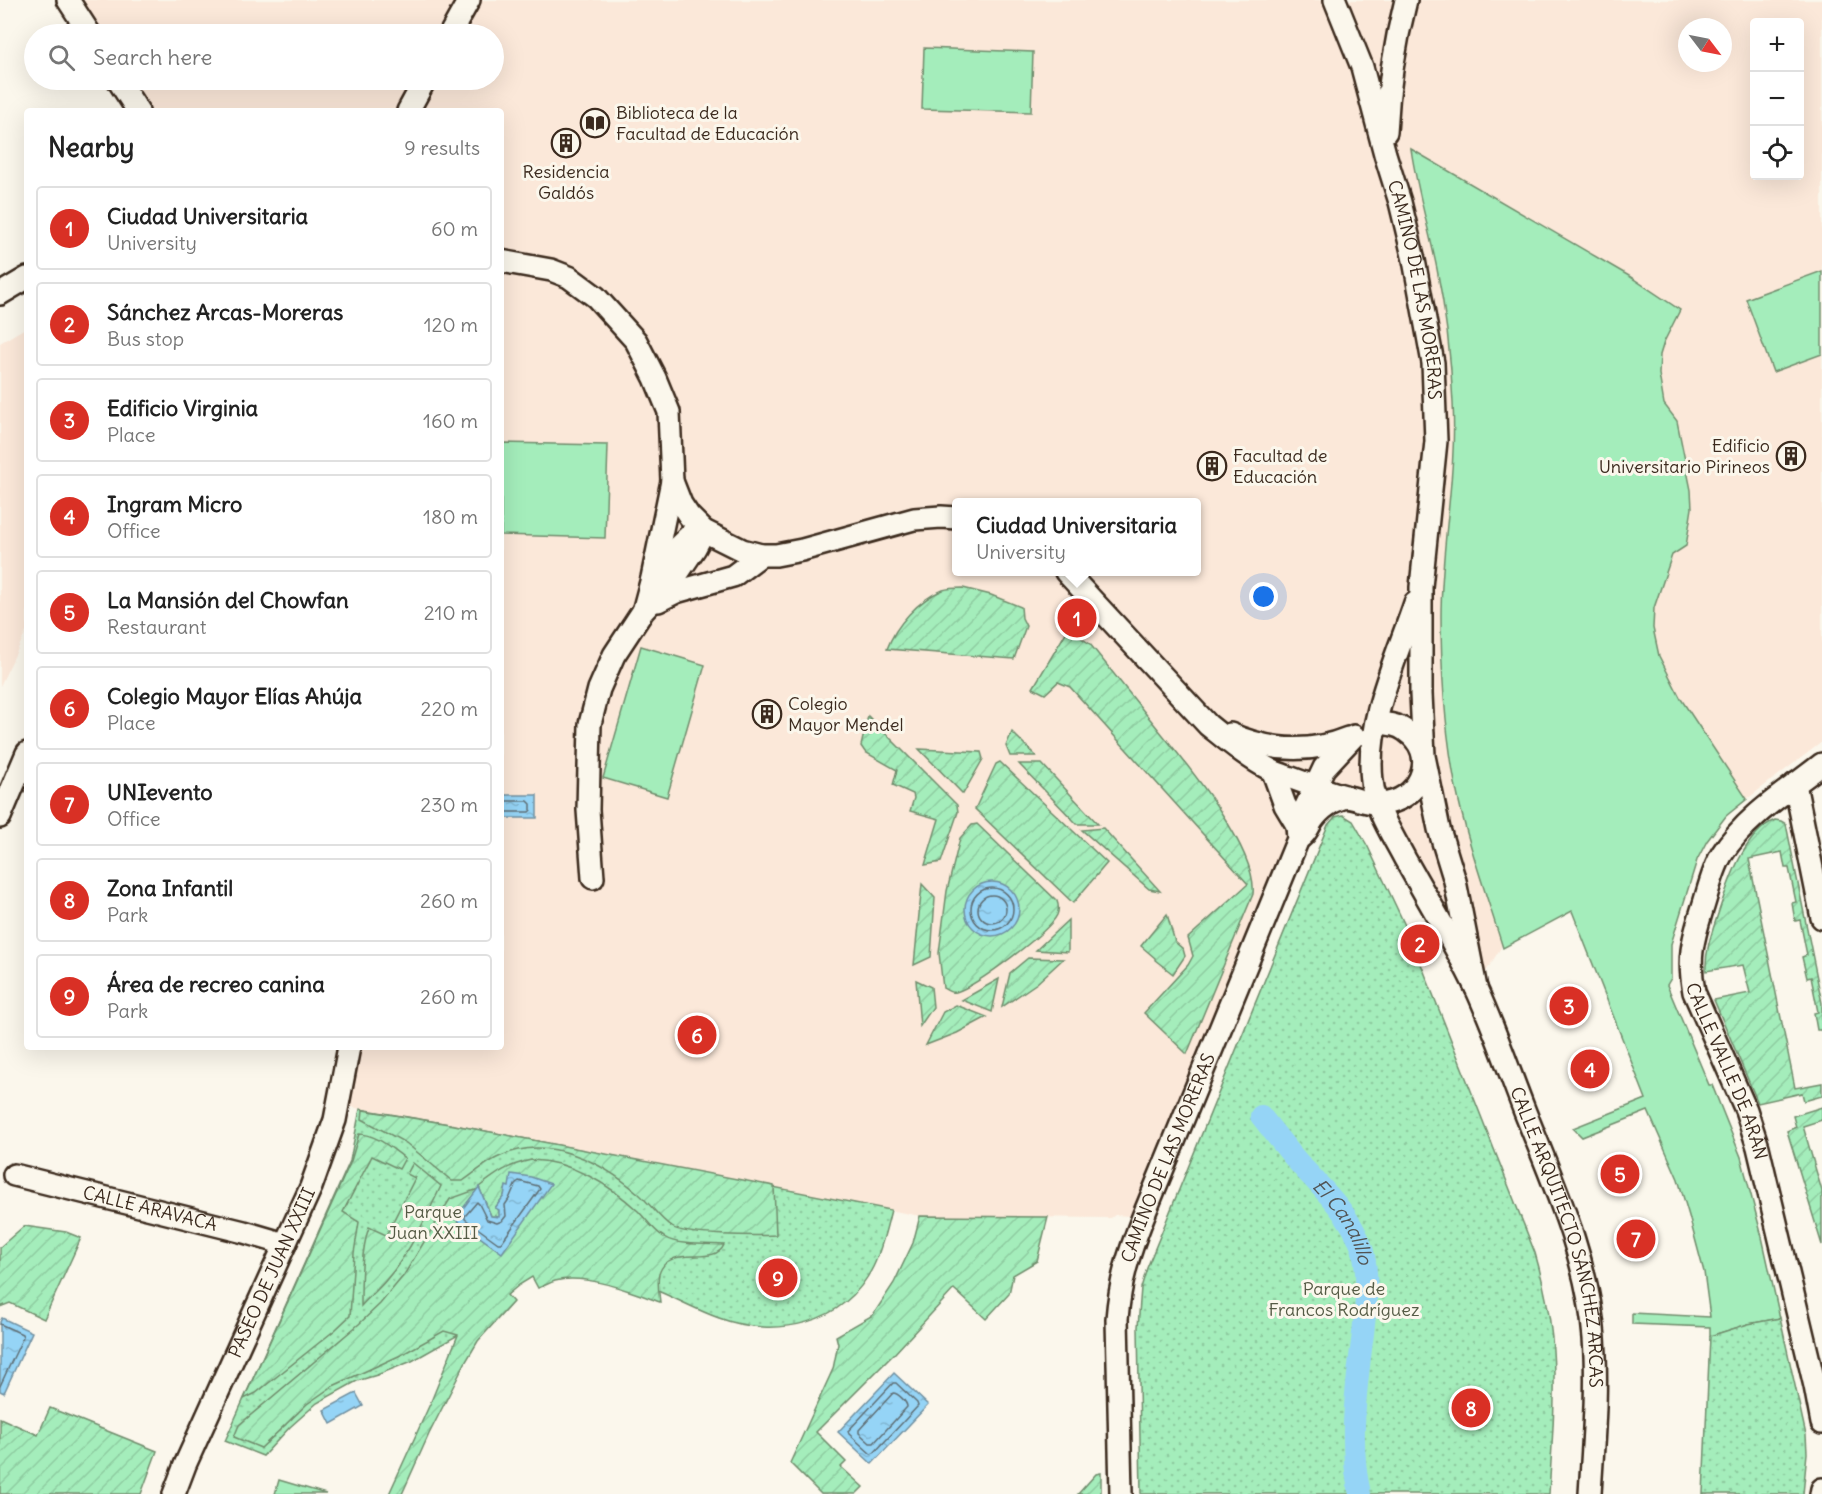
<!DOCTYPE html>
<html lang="en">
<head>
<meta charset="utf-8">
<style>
	body { margin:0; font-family:Delius,sans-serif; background:#f6f6f6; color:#222 }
	.controls { position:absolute; right:18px; top:18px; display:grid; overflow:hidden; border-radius:6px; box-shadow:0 6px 24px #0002 }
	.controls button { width:54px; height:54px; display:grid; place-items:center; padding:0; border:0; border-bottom:2px solid #e0e0e0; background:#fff; color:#222; font:30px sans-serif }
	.compass { position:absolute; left:1678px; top:18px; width:54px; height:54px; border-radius:50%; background:#fff; box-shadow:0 6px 24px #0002; rotate:122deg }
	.you { position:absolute; left:1264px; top:597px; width:21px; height:21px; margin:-15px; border:4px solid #fff; border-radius:50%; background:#1a73e8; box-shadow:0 0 0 9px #1a73e833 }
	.badge { display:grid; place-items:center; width:39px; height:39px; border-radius:50%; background:#d93025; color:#fff; font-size:20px; font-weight:700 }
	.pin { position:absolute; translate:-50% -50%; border:3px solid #fff; box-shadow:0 2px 6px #0006 }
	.popup { position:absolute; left:952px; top:498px; width:249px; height:78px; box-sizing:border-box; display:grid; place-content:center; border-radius:6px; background:#fff; filter:drop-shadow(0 2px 4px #0005); font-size:20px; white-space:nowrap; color:#767676 }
	.popup b { font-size:22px; color:#222 }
	.popup::after { content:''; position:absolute; left:50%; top:100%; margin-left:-12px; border:12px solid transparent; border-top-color:#fff }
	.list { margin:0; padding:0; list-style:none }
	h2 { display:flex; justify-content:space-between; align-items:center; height:78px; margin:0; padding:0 24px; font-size:26px }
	h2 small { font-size:20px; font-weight:400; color:#767676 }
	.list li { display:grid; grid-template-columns:39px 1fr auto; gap:18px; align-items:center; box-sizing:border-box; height:84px; margin:0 12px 12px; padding:0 12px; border:2px solid #e0e0e0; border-radius:6px }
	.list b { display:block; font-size:22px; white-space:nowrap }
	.list p { margin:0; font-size:20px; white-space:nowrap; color:#767676 }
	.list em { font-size:20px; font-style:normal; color:#767676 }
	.icon { flex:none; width:33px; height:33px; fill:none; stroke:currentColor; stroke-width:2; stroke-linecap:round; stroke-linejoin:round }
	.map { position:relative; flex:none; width:1822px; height:1494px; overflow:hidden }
	.search { position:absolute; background:#fff; box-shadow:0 6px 24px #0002; left:24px; top:24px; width:480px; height:66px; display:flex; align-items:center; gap:15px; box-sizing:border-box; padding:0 21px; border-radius:33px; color:#767676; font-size:22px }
	.panel { position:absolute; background:#fff; box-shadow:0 6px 24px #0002; left:24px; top:108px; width:480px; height:942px; border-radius:6px }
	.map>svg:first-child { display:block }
</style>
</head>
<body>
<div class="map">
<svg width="1822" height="1494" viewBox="0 0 1822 1494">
	<defs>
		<pattern id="park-dots" width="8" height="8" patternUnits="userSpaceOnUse" patternTransform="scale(1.5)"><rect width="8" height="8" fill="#a4edbb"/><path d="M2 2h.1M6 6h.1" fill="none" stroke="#8ecba0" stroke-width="1.8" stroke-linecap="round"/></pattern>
		<pattern id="garden-furrows" width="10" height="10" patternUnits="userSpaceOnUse" patternTransform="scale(1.5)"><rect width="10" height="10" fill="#a4edbb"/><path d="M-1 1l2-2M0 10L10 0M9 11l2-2" fill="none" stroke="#8ecba0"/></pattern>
		<pattern id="water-ripples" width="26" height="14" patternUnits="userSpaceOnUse" patternTransform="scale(1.5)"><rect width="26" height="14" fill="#95d4f6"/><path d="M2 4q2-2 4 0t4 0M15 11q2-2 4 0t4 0" fill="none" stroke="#81b6d2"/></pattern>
	</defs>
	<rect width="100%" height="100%" fill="#fbf7ec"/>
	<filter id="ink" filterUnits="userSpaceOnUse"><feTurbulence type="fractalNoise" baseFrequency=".0167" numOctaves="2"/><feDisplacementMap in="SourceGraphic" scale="12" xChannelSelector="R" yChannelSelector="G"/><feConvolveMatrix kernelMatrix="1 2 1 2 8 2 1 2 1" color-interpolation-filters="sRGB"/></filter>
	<g filter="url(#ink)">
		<!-- built -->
		<g fill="#fbe8d9" fill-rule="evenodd">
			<path d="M68,0H1822V742L1747,799L1508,936L1476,988L1377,804L1348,797L1312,821L1143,1217L1115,1215L1111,1218L920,1216L449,1124L360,1109L338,1103L349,1047H501V111H138L118,80H494V34H90ZM1754,22H1800V176H1754ZM1687,27H1723V63H1687ZM957,502H1197V572H957Z"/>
			<path d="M27,327V630L0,686V343Z"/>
		</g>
		<!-- grass -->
		<g fill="#a4edbb" stroke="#708c6c" stroke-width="1.5">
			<path d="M924,48L1033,52L1031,112L922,109Z"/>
			<path d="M1411,149L1629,276L1680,310L1664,342L1660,355L1659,374L1664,404L1677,421L1691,490L1692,508L1686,546L1672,555L1654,608L1653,628L1659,656L1681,699L1747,799L1726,816L1707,841L1697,860L1671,944V978L1667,985L1709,1085H1712L1741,1157L1762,1237L1780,1318L1749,1324L1710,1336V1327L1632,1324V1313L1710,1317L1704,1272L1689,1216L1678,1179L1648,1111L1582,1137L1573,1128L1646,1099L1572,911L1503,948C1486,893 1466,839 1455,783C1445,728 1441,671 1441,616C1441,545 1457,475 1453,403C1451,358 1446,313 1437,269C1429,229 1417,190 1411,149Z"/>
			<path d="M1822,271V354L1773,372L1746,299Z"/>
			<path d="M501,443L608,445L605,538L501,535Z"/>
			<path d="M641,646L705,665L667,797L603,778Z"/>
			<path d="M279,1480L326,1494H275Z"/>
		</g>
		<!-- park -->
		<g fill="url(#park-dots)" stroke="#708c6c" stroke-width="1.5">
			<path d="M1343,815L1353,821L1368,847L1410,936L1535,1253C1543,1281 1549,1309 1552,1338C1557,1390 1552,1442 1549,1494H1141L1138,1327L1141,1288L1147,1268L1328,825L1335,817Z"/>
			<path d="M360,1109L449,1124L891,1210C886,1229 882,1249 873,1267C844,1325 776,1339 719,1318C699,1311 679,1300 660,1292C653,1289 646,1284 639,1283C627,1281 614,1281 602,1280C578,1278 553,1276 529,1275L469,1329L412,1361L377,1375L357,1381L317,1403L290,1427L263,1456L225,1441L350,1161Z"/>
			<path d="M1780,1318L1806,1435L1807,1453L1803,1494H1703L1710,1336L1748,1324Z"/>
		</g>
		<!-- garden -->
		<g fill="url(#garden-furrows)" stroke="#708c6c" stroke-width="1.5">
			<path d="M963,588L991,595L1021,607L1022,618L1026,626L1014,659L887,649C896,625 918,600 943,590C949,588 956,588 963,588Z"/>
			<path d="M1068,629L1090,644C1110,669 1130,694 1150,719C1180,756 1258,847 1253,894L1187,1054L1144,1013L1188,965L1193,956L1188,938L1248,884L1070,687L1058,682L1045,694L1033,688Z"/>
			<path d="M868,716L957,805L958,812L941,862L925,865L939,819L910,811L914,798L913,794L893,785L897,770L865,752L861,746Z"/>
			<path d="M1012,732L1036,756H1010L1006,746Z"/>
			<path d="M919,749L981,752L983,759L963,794Z"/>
			<path d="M1000,762L1107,863L1073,903L975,809L996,764Z"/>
			<path d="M1019,764H1042L1098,824H1077Z"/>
			<path d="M1775,820L1781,821L1786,824L1822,1003V1032L1821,1030H1817L1814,1013L1818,1012L1811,977L1807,978L1802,957L1807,955L1800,920L1795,921L1792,903L1796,902L1789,868H1785L1782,852L1749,859L1795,1088L1822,1083V1096L1804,1101L1802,1093L1758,1103L1714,1000L1750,993L1743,965L1706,971C1705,952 1711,935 1717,917C1727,887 1743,833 1775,820Z"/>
			<path d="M977,824L1057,901C1059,906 1059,910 1057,915C1049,932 976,986 956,992C951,993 948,991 943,988L939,953L947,891L960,838L972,825Z"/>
			<path d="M1103,828L1160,891L1149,889L1082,830Z"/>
			<path d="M922,884L935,898L931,957L914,965Z"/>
			<path d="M1167,914L1175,942L1183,949L1185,956L1173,974L1155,960V958L1141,946Z"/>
			<path d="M1068,920V952L1036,950Z"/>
			<path d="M1028,958L1063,959L1037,983L1002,1007L1010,973Z"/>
			<path d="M999,979L992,1012L962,1000Z"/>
			<path d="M916,980L931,987L933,1007L920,1026Z"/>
			<path d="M956,1005L987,1017L957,1033L926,1045L943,1012Z"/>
			<path d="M1822,1107V1120L1803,1126L1822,1191V1245L1787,1131L1796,1127L1793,1116Z"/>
			<path d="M363,1110L449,1124L774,1186L776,1235C758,1236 685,1236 672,1227C660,1219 650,1204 639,1194C602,1162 549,1134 501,1156C486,1162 475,1173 463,1181H452L406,1143L362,1119Z"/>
			<path d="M359,1134C376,1134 392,1149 405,1158L399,1169L372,1156L343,1212L359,1222L354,1253L350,1316L335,1330L256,1393L244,1399L351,1161Z"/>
			<path d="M531,1160C571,1161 609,1184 638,1211C646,1219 654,1231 664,1237C677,1246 709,1244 724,1245C714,1268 669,1242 659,1274C657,1282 659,1293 660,1302C632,1292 586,1273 555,1281C549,1283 544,1286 538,1288L532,1277L519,1285L507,1295L513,1302L478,1341L465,1363L429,1434L402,1494H389L430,1404L458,1335L444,1331L401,1355L333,1386L307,1404L261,1448L234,1437L239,1425L359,1324L380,1304L404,1275L450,1199L478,1189L455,1219L501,1252L509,1187H506L504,1196L495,1208L499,1210L500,1217L491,1216L479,1187C497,1173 508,1165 531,1160Z"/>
			<path d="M413,1163L441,1186C426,1218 410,1252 387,1279C379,1289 369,1297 361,1306C361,1281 361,1251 369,1227L386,1235L415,1178L407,1174Z"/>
			<path d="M920,1216L1048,1217L1037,1261L1013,1275L1009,1294L986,1319L954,1289L895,1353L816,1432L846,1462L841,1467L863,1487L856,1494H821L790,1463L833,1369L838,1344L836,1336L873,1315L894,1283L913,1243Z"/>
			<path d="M24,1226L66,1232L81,1238L44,1319L10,1303L0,1307V1247Z"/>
			<path d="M50,1408L157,1451L141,1494H0V1418L38,1435Z"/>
			<path d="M1101,1473V1494H1078L1096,1474Z"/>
		</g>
		<!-- water -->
		<g fill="url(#water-ripples)" stroke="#7190a0" stroke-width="1.5">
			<rect x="501" y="795" width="36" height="23"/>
			<circle cx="992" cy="909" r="27"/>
			<path d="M511,1174L531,1177L551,1184L502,1253L455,1219L479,1187L491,1216L499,1217V1210L495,1208L504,1196L506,1186L509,1187Z"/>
			<path d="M2,1318L32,1332L4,1393L0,1391V1322Z"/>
			<path d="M894,1373L928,1405L872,1464L838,1432Z"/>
			<path d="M356,1393L363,1406L331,1424L324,1410Z"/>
		</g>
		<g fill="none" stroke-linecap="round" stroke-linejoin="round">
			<!-- shore -->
			<g stroke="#5f6e74" stroke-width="1.5">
				<path d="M501,801H528L531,804V810L529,812H501"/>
				<circle cx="992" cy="909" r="21"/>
				<circle cx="992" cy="909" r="14"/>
				<path d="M519,1181L538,1186L540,1189L501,1243H498L465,1219V1216L477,1202L479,1204L487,1220L497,1223L502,1221L506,1216L505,1205L509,1199L516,1183Z"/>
				<path d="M0,1324L22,1334L23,1337L0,1386"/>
				<path d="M893,1383H896L917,1403L918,1406L874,1453L871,1454L849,1434L848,1431Z"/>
				<path d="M893,1393C898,1393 907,1402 907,1407L874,1443H870L859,1433V1430Z"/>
			</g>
			<!-- canal -->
			<path stroke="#95d4f6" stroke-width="22" id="s1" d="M1261,1116C1273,1131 1285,1147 1298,1162C1321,1188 1348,1211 1361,1245C1371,1272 1365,1320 1361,1349C1355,1398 1349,1446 1360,1494"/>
			<!-- minor casing -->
			<g stroke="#3b2a1e" stroke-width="26">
				<g id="minor">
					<path d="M68,0L90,34"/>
					<path id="s2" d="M1335,0L1362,67L1385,154L1400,202L1414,260L1433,363L1436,441L1421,587V694L1424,756L1439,829L1455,881L1476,988"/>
					<path d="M450,34L469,0"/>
					<path d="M118,80L138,111"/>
					<path d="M408,111L425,80"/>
					<path d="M1386,132C1388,88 1395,43 1406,0"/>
					<path d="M501,261L551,270L569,277L596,297L636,341L655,378L669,412L672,481L681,504L689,516L704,531L742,550L761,555H776L802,550L914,519L941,517L957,518"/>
					<path d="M0,294L27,278"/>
					<path d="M1066,572L1208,725C1228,741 1248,758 1271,770C1275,773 1279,773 1283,775C1305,783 1326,791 1348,797C1361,800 1375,806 1388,803C1423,796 1438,753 1406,731C1397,724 1387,724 1376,723"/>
					<path d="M656,573L665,559L698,527"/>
					<path d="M658,601L676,592L733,576L761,555"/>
					<path id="s3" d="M1415,603C1397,657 1365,723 1372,781C1375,809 1392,834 1405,859C1429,902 1455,944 1476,988C1494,1027 1509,1071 1525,1112C1554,1185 1588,1258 1594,1338C1598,1390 1593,1442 1590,1494"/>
					<path d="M644,608L652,578L672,481"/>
					<path d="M1230,734C1269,751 1309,754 1348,738"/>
					<path id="s4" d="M1822,764C1788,791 1746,816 1722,854C1712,871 1708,892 1702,910C1692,942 1688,959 1694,992L1746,1110L1758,1147L1815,1386L1822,1423"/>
					<path d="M1273,772L1285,805L1297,825"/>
					<path d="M1795,784L1822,918"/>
					<path d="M0,817L27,753"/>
					<path d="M1301,837C1307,832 1308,828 1312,821C1320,809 1334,799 1348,797"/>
					<path d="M593,878L588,810L590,724L599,689L614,655L643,611L676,576L695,548L704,531"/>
					<path id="s5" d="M14,1175L244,1232L285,1244"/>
					<path id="s6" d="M174,1494L185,1465L311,1187L335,1120L349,1047"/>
					<path id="s7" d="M1121,1494L1117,1319C1120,1280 1129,1253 1143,1217L1298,839L1297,825L1324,768L1354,736"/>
					<path d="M1821,1494L1822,1489"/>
				</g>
			</g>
			<!-- minor -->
			<use href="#minor" stroke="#fbf7ec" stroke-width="21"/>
		</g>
	</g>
	<!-- icons -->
	<defs>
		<g id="library-ring" transform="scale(1.5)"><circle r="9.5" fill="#fbf7ec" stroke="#3b2a1e" stroke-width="1.5"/><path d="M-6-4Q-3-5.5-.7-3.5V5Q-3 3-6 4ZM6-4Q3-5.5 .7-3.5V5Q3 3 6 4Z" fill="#3b2a1e"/></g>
		<g id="building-ring" transform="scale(1.5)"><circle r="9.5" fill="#fbf7ec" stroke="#3b2a1e" stroke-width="1.5"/><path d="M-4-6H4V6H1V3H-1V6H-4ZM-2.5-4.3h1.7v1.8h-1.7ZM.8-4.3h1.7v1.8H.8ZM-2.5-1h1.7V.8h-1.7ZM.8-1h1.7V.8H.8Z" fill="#3b2a1e"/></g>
	</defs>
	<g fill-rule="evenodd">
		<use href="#library-ring" x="595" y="123"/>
		<use href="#building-ring" x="566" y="143"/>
		<use href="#building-ring" x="1791" y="456"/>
		<use href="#building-ring" x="1212" y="466"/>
		<use href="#building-ring" x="767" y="714"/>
	</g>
	<g text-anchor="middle" stroke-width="6" stroke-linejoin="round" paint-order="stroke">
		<!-- poi labels -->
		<g font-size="18" fill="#3b2a1e" stroke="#fbf7ec" text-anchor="start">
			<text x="616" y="119">Biblioteca de la<tspan x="616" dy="21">Facultad de Educación</tspan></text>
			<text x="566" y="178" text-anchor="middle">Residencia<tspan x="566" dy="21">Galdós</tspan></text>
			<text x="1770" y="452" text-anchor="end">Edificio<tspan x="1770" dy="21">Universitario Pirineos</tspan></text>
			<text x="1233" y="462">Facultad de<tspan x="1233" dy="21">Educación</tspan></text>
			<text x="788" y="710">Colegio<tspan x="788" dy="21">Mayor Mendel</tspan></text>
		</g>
		<!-- street labels -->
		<g font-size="18" fill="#3b2a1e" stroke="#fbf7ec">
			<text dy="6" stroke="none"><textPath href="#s2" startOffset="302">CAMINO DE LAS MORERAS</textPath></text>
			<text dy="6" stroke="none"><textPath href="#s4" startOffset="364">CALLE VALLE DE ARÁN</textPath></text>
			<text dy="6" stroke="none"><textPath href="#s7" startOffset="345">CAMINO DE LAS MORERAS</textPath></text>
			<text dy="6" stroke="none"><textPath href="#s5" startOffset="140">CALLE ARAVACA</textPath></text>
			<text dy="6" stroke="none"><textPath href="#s3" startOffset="681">CALLE ARQUITECTO SÁNCHEZ ARCAS</textPath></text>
			<text dy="6" stroke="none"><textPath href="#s6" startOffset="242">PASEO DE JUAN XXIII</textPath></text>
		</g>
		<!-- park labels -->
		<g font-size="18" fill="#555b45" stroke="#fbf7ec">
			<text x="433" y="1218">Parque<tspan x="433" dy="21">Juan XXIII</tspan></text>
			<text x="1344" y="1295">Parque de<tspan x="1344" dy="21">Francos Rodríguez</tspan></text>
		</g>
		<!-- water labels -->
		<g font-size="20" font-style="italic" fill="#525454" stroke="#fbf7ec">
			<text dy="7" stroke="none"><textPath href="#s1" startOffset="135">El Canalillo</textPath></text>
		</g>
	</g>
</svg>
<div class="controls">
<button>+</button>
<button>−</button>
<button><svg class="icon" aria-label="locate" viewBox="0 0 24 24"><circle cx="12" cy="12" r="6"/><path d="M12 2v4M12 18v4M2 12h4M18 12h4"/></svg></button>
</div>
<svg class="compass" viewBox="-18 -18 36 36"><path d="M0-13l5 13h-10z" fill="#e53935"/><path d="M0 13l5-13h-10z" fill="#767676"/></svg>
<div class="you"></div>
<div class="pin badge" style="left:1077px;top:618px">1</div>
<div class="popup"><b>Ciudad Universitaria</b>University</div>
<div class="pin badge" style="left:1420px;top:944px">2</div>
<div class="pin badge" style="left:1569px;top:1006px">3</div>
<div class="pin badge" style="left:1590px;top:1069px">4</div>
<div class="pin badge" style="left:1620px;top:1174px">5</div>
<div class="pin badge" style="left:697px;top:1035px">6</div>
<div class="pin badge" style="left:1636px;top:1239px">7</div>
<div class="pin badge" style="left:1471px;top:1408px">8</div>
<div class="pin badge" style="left:778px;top:1278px">9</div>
<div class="search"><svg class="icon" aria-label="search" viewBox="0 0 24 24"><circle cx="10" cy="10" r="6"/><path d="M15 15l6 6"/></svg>Search here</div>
<section class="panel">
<h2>Nearby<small>9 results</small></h2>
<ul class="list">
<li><span class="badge">1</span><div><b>Ciudad Universitaria</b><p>University</p></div><em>60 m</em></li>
<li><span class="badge">2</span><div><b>Sánchez Arcas-Moreras</b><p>Bus stop</p></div><em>120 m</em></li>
<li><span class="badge">3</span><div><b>Edificio Virginia</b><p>Place</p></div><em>160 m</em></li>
<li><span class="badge">4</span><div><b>Ingram Micro</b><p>Office</p></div><em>180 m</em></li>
<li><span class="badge">5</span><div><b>La Mansión del Chowfan</b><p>Restaurant</p></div><em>210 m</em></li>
<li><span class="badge">6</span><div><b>Colegio Mayor Elías Ahúja</b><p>Place</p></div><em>220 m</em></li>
<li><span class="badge">7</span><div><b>UNIevento</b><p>Office</p></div><em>230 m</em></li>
<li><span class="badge">8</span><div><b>Zona Infantil</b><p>Park</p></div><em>260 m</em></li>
<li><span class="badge">9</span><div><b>Área de recreo canina</b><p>Park</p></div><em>260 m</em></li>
</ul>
</section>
</div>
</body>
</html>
